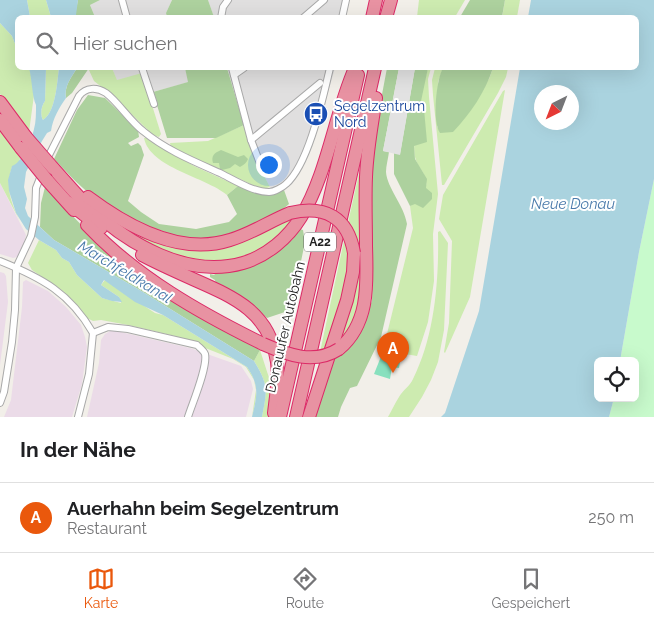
<!DOCTYPE html>
<html lang="de">
<head>
<meta charset="utf-8">
<style>
	body { margin:0; font-family:Raleway,sans-serif; background:#f6f6f6; color:#202124 }
	.controls { position:absolute; right:15px; bottom:15px; display:grid; overflow:hidden; border-radius:8px; box-shadow:0 5px 20px #0002 }
	.controls button { width:45px; height:45px; display:grid; place-items:center; padding:0; border:0; border-bottom:1px solid #e0e0e0; background:#fff; color:#202124; font:25px sans-serif }
	.compass { position:absolute; left:534px; top:85px; width:45px; height:45px; border-radius:50%; background:#fff; box-shadow:0 5px 20px #0002; rotate:222deg }
	.you { position:absolute; left:268px; top:164px; width:18px; height:18px; margin:-12px; border:4px solid #fff; border-radius:50%; background:#1a73e8; box-shadow:0 0 0 8px #1a73e833 }
	.badge { display:grid; place-items:center; width:32px; height:32px; border-radius:50%; background:#ea580c; color:#fff; font-size:16px; font-weight:700 }
	.pin { position:absolute; translate:-50% -41px; filter:drop-shadow(0 1px 2px #0008) }
	.pin::after { content:''; position:absolute; top:26px; width:18px; height:15px; background:inherit; clip-path:polygon(0 0,100% 0,50% 100%) }
	.list { margin:0; padding:0; list-style:none }
	h2 { display:flex; justify-content:space-between; align-items:center; height:65px; margin:0; padding:0 20px; font-size:21px }
	h2 small { font-size:16px; font-weight:400; color:#757577 }
	.list li { display:grid; grid-template-columns:32px 1fr auto; gap:15px; align-items:center; box-sizing:border-box; height:70px; padding:0 20px; border-top:1px solid #e0e0e0 }
	.list b { display:block; font-size:19px; white-space:nowrap }
	.list p { margin:0; font-size:16px; white-space:nowrap; color:#757577 }
	.list em { font-size:16px; font-style:normal; color:#757577 }
	.icon { flex:none; width:28px; height:28px; fill:none; stroke:currentColor; stroke-width:2; stroke-linecap:round; stroke-linejoin:round }
	.map { position:relative; flex:none; width:654px; height:417px; overflow:hidden }
	.search { position:absolute; background:#fff; box-shadow:0 5px 20px #0002; left:15px; right:15px; top:15px; height:55px; display:flex; align-items:center; gap:12px; box-sizing:border-box; padding:0 18px; border-radius:8px; color:#757577; font-size:19px }
	.sheet { height:135px; background:#fff }
	nav { display:flex; justify-content:space-around; align-items:center; box-sizing:border-box; height:70px; border-top:1px solid #e0e0e0; background:#fff; font-size:14px; color:#757577 }
	nav a { display:grid; justify-items:center; gap:2px }
	nav .on { color:#ea580c }
	.map>svg:first-child { display:block }
</style>
</head>
<body>
<div class="map">
<svg width="654" height="417" viewBox="0 0 654 417">
	<rect width="100%" height="100%" fill="#f2efe9"/>
	<!-- residential -->
	<g fill="#e0dfdf">
		<path d="M100,0H172L166,13L167,17H95L90,5Z"/>
		<path d="M208,0H349L345,18L214,17Z"/>
		<path d="M112,68H146L147,70L157,68H185L189,82L153,92L117,81Z"/>
		<path d="M227,68H335L317,130L308,154L292,184L274,194L260,169L249,142Z"/>
	</g>
	<!-- industrial -->
	<g fill="#ebdbe8">
		<path d="M0,183L26,235L22,250L17,257L13,258L0,254Z"/>
		<path d="M0,272L4,273L6,276L8,302L0,365Z"/>
		<path d="M26,280L48,291L66,307L81,325L85,337L87,347L82,384L72,417H4L11,400L22,307L23,282Z"/>
		<path d="M112,330L190,348L241,366L251,381L253,389L246,417H87L99,363L101,340L105,334Z"/>
	</g>
	<!-- grass -->
	<g fill="#cdebb0">
		<path d="M27,0H46L51,17H30Z"/>
		<path d="M419,0H465L455,17H417Z"/>
		<path d="M505,0H520L517,17L502,18Z"/>
		<path d="M0,23L12,36L17,49L18,68H30L34,95L29,132L0,94Z"/>
		<path d="M46,68H59C57,82 56,112 43,120C40,115 41,106 45,101Z"/>
		<path d="M88,68H112L117,80L142,73L161,134L159,137L153,135L113,96L94,81Z"/>
		<path d="M428,68H431L428,79L429,97L438,194L433,234L434,281L428,322L417,356L399,353L384,346L413,228L410,206C417,203 425,193 426,186C428,174 417,168 415,157C411,137 422,89 428,68Z"/>
		<path d="M435,68H443L438,82L437,128L489,79L493,68H508L506,77L498,93L444,185H442L433,95L432,80Z"/>
		<path d="M505,90L470,297L445,353L444,352L449,323L452,241L439,219L443,195L503,91Z"/>
		<path d="M244,125C250,147 259,167 270,187L263,189L257,187L171,147L170,143L208,141Z"/>
		<path d="M0,127L21,156L18,164L12,167C4,190 13,207 24,229L0,183Z"/>
		<path d="M144,138H147L194,166L238,186L227,195C206,177 150,168 144,138Z"/>
		<path d="M359,173L362,174L363,284L357,318L337,345L355,285L348,223Z"/>
		<path d="M102,212L154,239L277,225L294,219L271,243L247,256L222,262L183,258L137,238Z"/>
		<path d="M440,231L448,243L444,330L438,362L431,380L422,397L409,417H388C392,410 395,403 399,397C403,390 410,386 413,379C435,335 439,280 438,232Z"/>
		<path d="M345,236L350,254L345,294L325,351L320,352Z"/>
		<path d="M39,240L56,250L62,258L69,262L77,275L102,298L121,303L119,297L101,285L105,280L155,313L163,315L247,367C260,386 257,396 252,417L256,390L254,380L246,367L233,359L175,336L128,325L101,320L93,321L85,317L64,292L32,270L28,263Z"/>
		<path d="M260,350L273,390L268,417H262C267,391 269,385 254,361Z"/>
	</g>
	<!-- forest -->
	<g fill="#add19e">
		<path d="M78,0H100L90,5L95,17H77L75,15Z"/>
		<path d="M172,0H208L214,17H167L166,13Z"/>
		<path d="M470,0H505L502,17H460Z"/>
		<path d="M77,68H89L72,93L66,98C64,86 71,78 77,68Z"/>
		<path d="M185,68H227L244,125L216,138H167L153,92L188,82Z"/>
		<path d="M387,68H399L383,151L389,152C388,159 386,166 386,172C387,188 404,205 407,224L381,337L357,386L350,388L341,407L338,417H313L330,360L353,344L364,327L372,300L373,268L369,209L373,142Z"/>
		<path d="M415,68H428L420,106L424,109L427,142L414,146L415,159L427,179L426,188L432,193V199L423,208L415,204L410,206L394,174V153L400,154Z"/>
		<path d="M443,68H493C485,92 471,113 453,132L440,133C432,122 436,80 443,68Z"/>
		<path d="M88,95L105,98L138,130L139,137L128,143L131,146L138,143L141,146L144,155L128,201L141,212L159,224L196,229L229,222L237,214L227,195L238,186C256,193 264,199 284,190L289,204C263,227 221,242 186,239C180,239 174,235 168,233C140,224 113,211 90,194C77,184 65,170 54,159L77,110Z"/>
		<path d="M221,150L238,157L244,155L248,159C247,162 244,165 240,167L235,164L230,168L222,170L220,169L219,163H213C211,156 214,153 221,150Z"/>
		<path d="M45,187L89,233L181,305L260,350L254,361L143,292L54,240L40,227L41,203Z"/>
		<path d="M300,229L303,230L305,242L291,310L267,318L257,309L216,284L215,280L210,277V274L214,275L217,272L246,268L292,240Z"/>
	</g>
	<!-- park -->
	<path fill="#c8facc" d="M654,179V417H609L614,398H635V361H620L639,252Z"/>
	<!-- pitch -->
	<path fill="#88e0be" d="M384,349L401,356L399,368L392,367L390,379L374,374Z"/>
	<!-- parking -->
	<path fill="#e2e2e2" d="M399,68H415L400,155L383,151Z"/>
	<!-- water -->
	<g fill="#aad3df" fill-rule="evenodd">
		<path d="M0,0H27L30,17L18,18L17,49L12,36L0,23Z"/>
		<path d="M46,0H78L76,15L77,17H51Z"/>
		<path d="M531,0H654V179L639,252L620,361H598V398H614L609,417H441L445,413L479,311L520,68H636V18L528,17ZM542,92H572V122H542Z"/>
		<path d="M29,68H46L45,101C41,106 40,115 43,120C56,112 57,82 59,68H77C71,78 64,86 66,98C59,108 53,118 51,131L47,133L42,141L26,172L24,187L27,199L25,208L28,216L54,240L143,292L254,361C269,385 267,391 262,417H252C257,396 260,386 247,367L163,315L135,302L104,280L101,285L119,297L122,302L112,301L102,298L77,275L69,262L62,258L56,250L39,240L26,229L16,213L9,191L8,180L12,166C21,164 32,139 34,129C36,122 36,113 36,105C32,97 32,78 29,68Z"/>
	</g>
	<g fill="none" stroke-linecap="round" stroke-linejoin="round">
		<!-- minor casing -->
		<g stroke="#a9a9a9" stroke-width="8">
			<g id="minor">
				<path d="M122,0L127,18"/>
				<path d="M221,18L223,7L228,0"/>
				<path d="M303,18L324,0"/>
				<path d="M342,18L346,0"/>
				<path d="M142,68L154,104"/>
				<path d="M232,68L251,140L261,166"/>
				<path d="M234,75L244,68"/>
				<path d="M251,140L320,83"/>
				<path d="M46,161L79,96C86,87 97,87 106,93C118,102 130,121 143,131C166,150 193,161 220,173C234,180 253,192 269,192C274,192 283,187 286,184C309,164 323,97 330,68"/>
				<path d="M0,261C42,278 70,293 93,333"/>
				<path d="M93,333L108,327L128,329L197,345C200,348 204,351 205,354C208,367 192,404 188,417"/>
				<path d="M0,403L4,392L12,342L15,310L16,268L31,236L35,217L36,188L42,173"/>
				<path d="M78,417L89,374L93,333"/>
			</g>
		</g>
		<!-- motorway casing -->
		<g stroke="#dc2a67" stroke-width="14">
			<g id="motorway">
				<path d="M372,18L376,0"/>
				<path d="M386,18L391,0"/>
				<path d="M0,102L26,137"/>
				<path d="M0,120L21,148"/>
				<path d="M53,168C65,181 76,195 89,207C128,244 187,279 243,263C267,256 288,238 301,217C328,172 334,116 355,68"/>
				<path d="M47,180L74,210"/>
				<path d="M88,197C128,227 180,256 230,240C251,234 270,221 290,213"/>
				<path d="M69,203L101,228"/>
				<path d="M87,225C136,277 200,313 263,344"/>
				<path d="M142,255C159,264 177,272 195,280C236,298 270,313 277,362C279,379 276,396 274,413"/>
				<path d="M339,349C370,323 367,283 366,246C366,223 365,200 366,177C367,150 372,124 376,98"/>
				<path d="M280,417L358,75"/>
				<path d="M296,417L375,68"/>
				<path d="M309,417L347,300L353,272L354,253"/>
			</g>
		</g>
		<!-- minor -->
		<use href="#minor" stroke="#fff" stroke-width="6"/>
		<!-- motorway -->
		<use href="#motorway" stroke="#e892a2" stroke-width="12"/>
		<!-- motorway-bridge casing -->
		<g stroke="#dc2a67" stroke-width="14" stroke-linecap="butt">
			<g id="motorway-bridge">
				<path d="M26,137L53,168"/>
				<path d="M21,148L47,180"/>
				<path d="M290,213C325,205 348,217 354,253"/>
				<path d="M263,344C288,355 314,365 339,349"/>
			</g>
		</g>
		<!-- motorway-bridge -->
		<use href="#motorway-bridge" stroke="#e892a2" stroke-width="12"/>
	</g>
	<!-- icons -->
	<defs>
		<g id="bus-disc" transform="scale(1.25)"><circle r="9.5" fill="#1a4fb4" stroke="#fff"/><path d="M-5-6H5V4H4V6H2V4H-2V6H-4V4H-5ZM-3.5-4V0h7V-4ZM-3.5 1.2v1.5H-2V1.2ZM2 1.2v1.5H3.5V1.2Z" fill="#fff"/></g>
	</defs>
	<g fill-rule="evenodd">
		<use href="#bus-disc" x="316" y="114"/>
	</g>
	<g text-anchor="middle" stroke-width="4" stroke-linejoin="round" paint-order="stroke">
		<!-- shield labels -->
		<rect fill="#fff" stroke="#646464" stroke-width="1" x="304" y="232.5" width="32" height="19" rx="4"/>
		<g font-size="12" font-weight="bold" fill="#222">
			<text x="320" y="246">A22</text>
		</g>
		<!-- transit labels -->
		<g font-size="14" fill="#164399" stroke="#fff" text-anchor="start">
			<text x="334" y="111">Segelzentrum<tspan x="334" dy="16">Nord</tspan></text>
		</g>
		<!-- street labels -->
		<g font-size="14" fill="#222" stroke="#fff">
			<text transform="translate(285 327) rotate(-77)" y="5">Donauufer Autobahn</text>
		</g>
		<!-- water labels -->
		<g font-size="15" font-style="italic" fill="#4a7aab" stroke="#fff">
			<text x="573" y="209">Neue Donau</text>
			<text transform="translate(125 272) rotate(31)" y="5">Marchfeldkanal</text>
		</g>
	</g>
</svg>
<div class="controls">
<button><svg class="icon" aria-label="locate" viewBox="0 0 24 24"><circle cx="12" cy="12" r="6"/><path d="M12 2v4M12 18v4M2 12h4M18 12h4"/></svg></button>
</div>
<svg class="compass" viewBox="-18 -18 36 36"><path d="M0-13l5 13h-10z" fill="#e53935"/><path d="M0 13l5-13h-10z" fill="#757577"/></svg>
<div class="you"></div>
<div class="pin badge" style="left:393px;top:373px">A</div>
<div class="search"><svg class="icon" aria-label="search" viewBox="0 0 24 24"><circle cx="10" cy="10" r="6"/><path d="M15 15l6 6"/></svg>Hier suchen</div>
</div>
<section class="sheet">
<h2>In der Nähe<small></small></h2>
<ul class="list">
<li><span class="badge">A</span><div><b>Auerhahn beim Segelzentrum</b><p>Restaurant</p></div><em>250 m</em></li>
</ul>
</section>
<nav>
<a class="on"><svg class="icon" aria-label="map" viewBox="0 0 24 24"><path d="M3 6l6-2 6 2 6-2v14l-6 2-6-2-6 2zM9 4v14M15 6v14"/></svg>Karte</a>
<a><svg class="icon" aria-label="directions" viewBox="0 0 24 24"><path d="M12 3l9 9-9 9-9-9zM9 14v-3h6M13 9l2 2-2 2"/></svg>Route</a>
<a><svg class="icon" aria-label="saved" viewBox="0 0 24 24"><path d="M7 4h10v16l-5-4-5 4z"/></svg>Gespeichert</a>
</nav>
</body>
</html>
